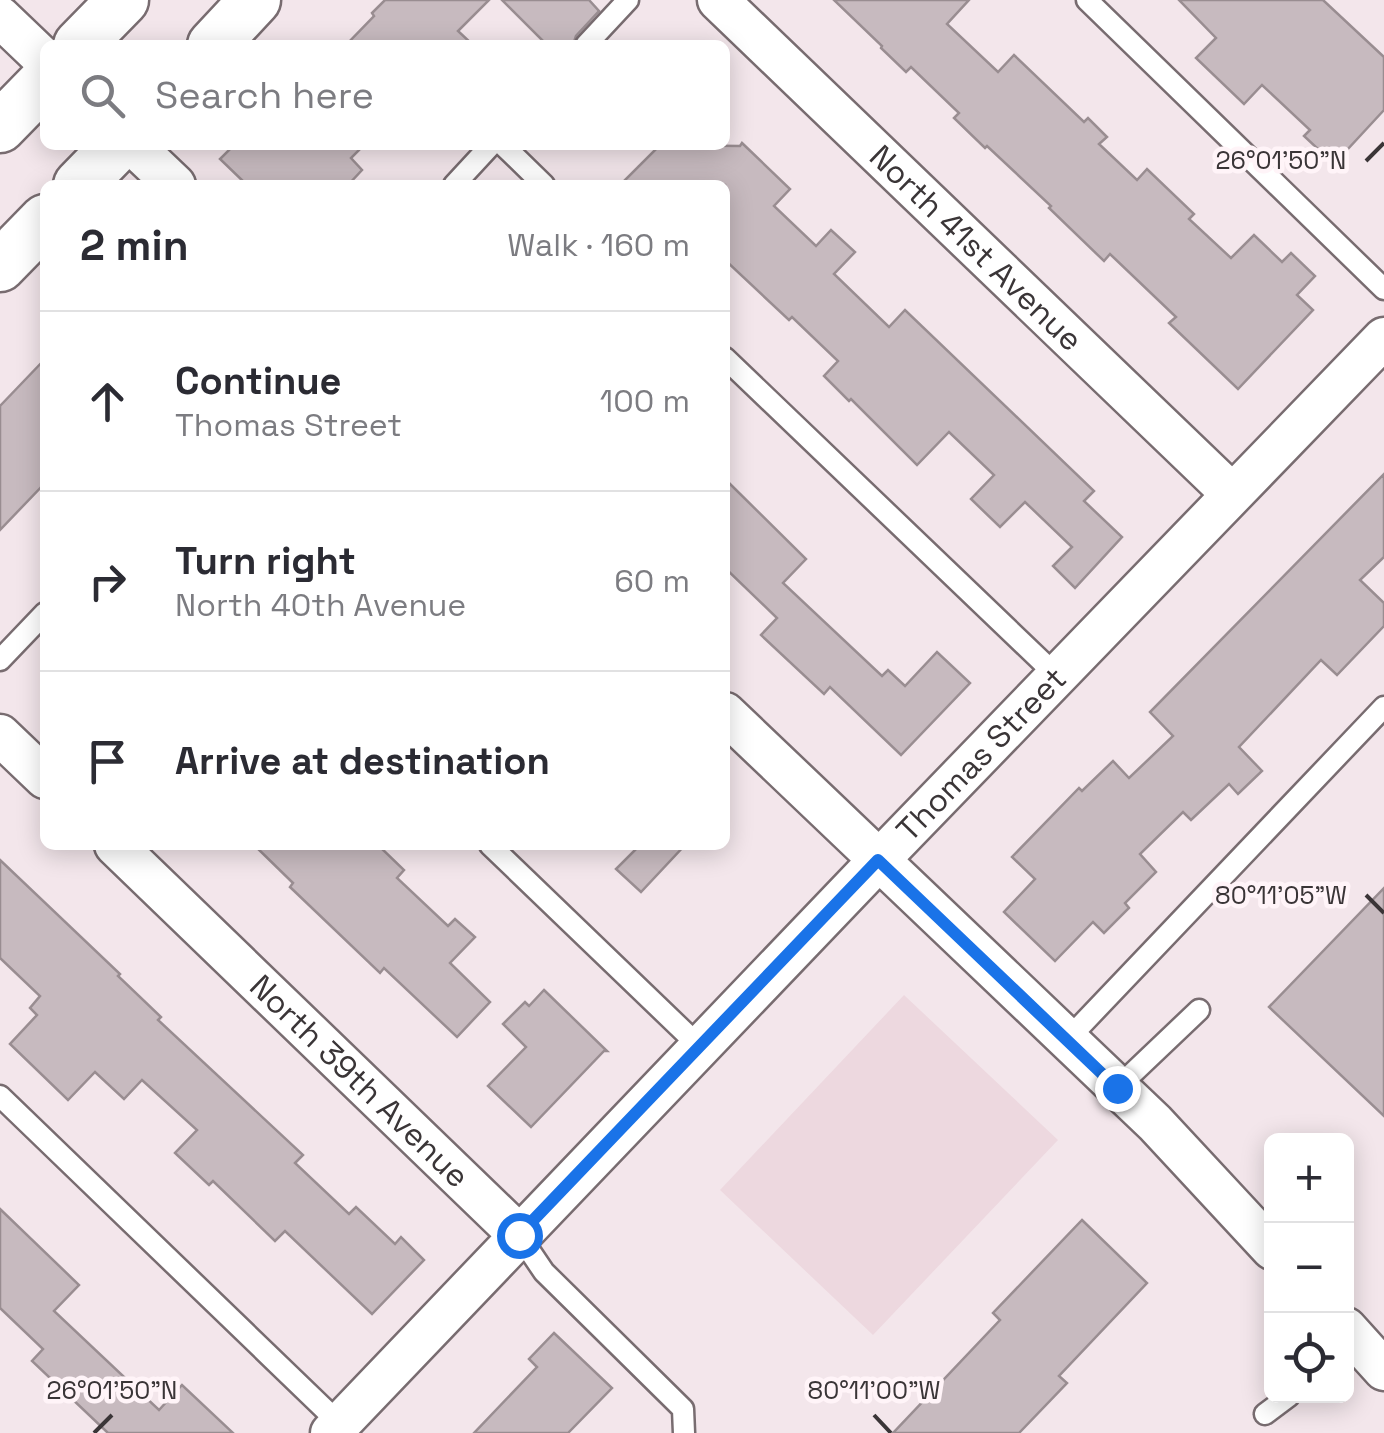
<!DOCTYPE html>
<html lang="en">
<head>
<meta charset="utf-8">
<style>
	body { margin:0; font-family:"Space Grotesk",sans-serif; background:#f7f7f7; color:#2b2b33 }
	.controls { position:absolute; right:30px; bottom:30px; display:grid; overflow:hidden; border-radius:15px; box-shadow:0 5px 25px #0003 }
	.controls button { width:90px; height:90px; display:grid; place-items:center; padding:0; border:0; border-bottom:2px solid #e1e1e2; background:#fff; color:#2b2b33; font:50px sans-serif }
	.stop { position:absolute; width:30px; height:30px; margin:-22px; border:8px solid #1a73e8; border-radius:50%; background:#fff }
	.stop.end { background:#1a73e8; border-color:#fff; box-shadow:0 2px 10px #0008 }
	.list { margin:0; padding:0; list-style:none }
	h2 { display:flex; justify-content:space-between; align-items:center; height:130px; margin:0; padding:0 40px; font-size:42px }
	h2 small { font-size:32px; font-weight:400; color:#7c7c81 }
	.list li { display:grid; grid-template-columns:65px 1fr auto; gap:30px; align-items:center; box-sizing:border-box; height:180px; padding:0 40px; border-top:2px solid #e1e1e2 }
	.list b { display:block; font-size:38px; white-space:nowrap }
	.list p { margin:0; font-size:32px; white-space:nowrap; color:#7c7c81 }
	.list em { font-size:32px; font-style:normal; color:#7c7c81 }
	.icon { flex:none; width:55px; height:55px; fill:none; stroke:currentColor; stroke-width:2; stroke-linecap:round; stroke-linejoin:round }
	.map { position:relative; flex:none; width:1384px; height:1433px; overflow:hidden }
	.search { position:absolute; background:#fff; box-shadow:0 5px 25px #0003; left:40px; top:40px; width:690px; height:110px; display:flex; align-items:center; gap:25px; box-sizing:border-box; padding:0 35px; border-radius:15px; color:#7c7c81; font-size:38px }
	.panel { position:absolute; background:#fff; box-shadow:0 5px 25px #0003; left:40px; top:180px; width:690px; height:670px; border-radius:15px }
	.map>svg:first-child { display:block }
</style>
</head>
<body>
<div class="map">
<svg width="1384" height="1433" viewBox="0 0 1384 1433">
	<rect width="100%" height="100%" fill="#f3e6eb"/>
	<!-- built -->
	<path fill="#edd8df" d="M904,995L1058,1140L873,1335L720,1190Z"/>
	<!-- building -->
	<g fill="#c7babf" stroke="#998d91" stroke-width="2.5">
		<path d="M385,0H489L458,31L473,45H346L374,16L372,13Z"/>
		<path d="M502,0H589L599,11L576,36L573,45H547Z"/>
		<path d="M834,0H969L947,24L998,72L1014,55L1084,122L1088,118L1107,137L1099,144L1137,180L1147,169L1194,214L1189,219L1231,258L1254,235L1282,262L1291,253L1315,276L1297,295L1313,310L1238,389L1169,323L1176,317L1110,254L1104,261L1049,208L1051,206L987,146L985,148L954,118L959,113L911,67L906,72L881,48L882,46Z"/>
		<path d="M1179,0H1323L1384,57V110L1334,164L1304,136L1310,130L1262,85L1244,104L1196,58L1216,38Z"/>
		<path d="M742,143L790,189L774,206L816,246L831,230L855,252L834,274L889,327L905,310L1094,491L1084,501L1122,537L1075,588L1053,566L1072,547L1025,502L1000,527L971,499L994,475L949,432L917,465L851,399L849,401L824,376L838,361L792,317L789,320L725,260V185H620L660,145L740,146Z"/>
		<path d="M234,145H364L351,158L362,170L348,185H247L220,159Z"/>
		<path d="M45,359V483L0,530V406Z"/>
		<path d="M1384,474V557L1360,580L1384,603V626L1337,675L1321,660L1239,747L1262,771L1238,794L1229,784L1191,820L1183,812L1140,854L1156,872L1125,903L1129,908L1104,933L1093,922L1055,961L1004,912L1035,879L1012,857L1079,788L1082,791L1113,761L1129,778L1173,736L1150,712Z"/>
		<path d="M725,479L806,559L783,583L882,676L888,670L905,686L937,652L970,683L901,755L830,687L824,694L761,635L777,618L725,568Z"/>
		<path d="M254,845H378L404,870L397,878L448,926L455,919L475,937L450,963L490,1002L457,1037L384,968L380,973L290,887L293,883Z"/>
		<path d="M640,845H685L641,892L616,869Z"/>
		<path d="M0,860L120,974L118,976L161,1017L158,1020L303,1155L295,1163L349,1214L356,1207L395,1244L401,1237L424,1260L372,1314L285,1231L275,1241L213,1181L209,1185L175,1153L197,1130L142,1080L124,1099L95,1072L68,1100L10,1044L37,1015L30,1008L40,996L0,958Z"/>
		<path d="M1384,888V1116L1269,1007Z"/>
		<path d="M544,990L607,1051H604L531,1127L488,1086L526,1047L503,1024L525,1002L529,1006Z"/>
		<path d="M0,1209L79,1285L54,1311L159,1410L182,1385L233,1433H108L32,1361L43,1349L0,1308Z"/>
		<path d="M1082,1220L1147,1283L1059,1376L1067,1383L1019,1433H893L1000,1320L993,1313Z"/>
		<path d="M554,1333L612,1388L568,1433H474L537,1367L529,1359Z"/>
	</g>
	<g fill="none" stroke-linecap="round" stroke-linejoin="round">
		<!-- service casing -->
		<g stroke="#786c70" stroke-width="25">
			<g id="service">
				<path d="M1087,0L1384,289"/>
				<path d="M586,45L628,0"/>
				<path d="M503,145L544,185"/>
				<path d="M454,185L491,145"/>
				<path d="M725,358L1057,676"/>
				<path d="M0,660L45,613"/>
				<path d="M490,845L700,1047"/>
				<path d="M1067,1040L1384,707"/>
				<path d="M1117,1088L1199,1010"/>
				<path d="M0,1096L340,1424"/>
				<path d="M519,1235L544,1272L683,1409L684,1433"/>
				<path d="M1265,1414L1289,1396"/>
			</g>
		</g>
		<!-- minor casing -->
		<g stroke="#786c70" stroke-width="45">
			<g id="minor">
				<path id="s1" d="M718,0L1232,494"/>
				<path d="M0,17L45,60"/>
				<path d="M133,145L175,185"/>
				<path d="M725,713L1155,1123L1272,1249"/>
				<path d="M0,735L45,778"/>
				<path id="s2" d="M115,845L519,1235"/>
				<path d="M1346,1328L1384,1370"/>
				<path id="s3" d="M331,1433L879,860L1384,338"/>
			</g>
		</g>
		<!-- tertiary casing -->
		<g stroke="#786c70" stroke-width="55">
			<g id="tertiary">
				<path d="M79,45L123,0"/>
				<path d="M213,45L255,0"/>
				<path d="M0,127L45,81"/>
				<path d="M79,185L118,145"/>
				<path d="M0,266L45,220"/>
			</g>
		</g>
		<!-- service -->
		<use href="#service" stroke="#fff" stroke-width="20"/>
		<!-- minor -->
		<use href="#minor" stroke="#fff" stroke-width="40"/>
		<!-- tertiary -->
		<use href="#tertiary" stroke="#fff" stroke-width="50"/>
	</g>
	<g fill="none" stroke-linecap="round" stroke-linejoin="round">
		<!-- route -->
		<path stroke="#1a73e8" stroke-width="12" d="M519,1235L878,860L1117,1088"/>
	</g>
	<!-- ticks -->
	<path fill="none" stroke="#3a3537" stroke-width="4" d="M1366,161L1384,143M1366,895L1384,913M874,1415L891,1433M94,1433L112,1415"/>
	<g text-anchor="middle" stroke-width="9" stroke-linejoin="round" paint-order="stroke">
		<!-- street labels -->
		<g font-size="32" fill="#3a3537" stroke="#fff4f8">
			<text dy="11" stroke="none"><textPath href="#s1" startOffset="358">North 41st Avenue</textPath></text>
			<text dy="11" stroke="none"><textPath href="#s3" startOffset="940">Thomas Street</textPath></text>
			<text dy="11" stroke="none"><textPath href="#s2" startOffset="340">North 39th Avenue</textPath></text>
		</g>
	</g>
	<g font-size="25" text-anchor="middle" fill="#3a3537" stroke="#fff4f8" stroke-width="9" stroke-linejoin="round" paint-order="stroke">
		<text x="1281" y="169">26°01'50"N</text>
		<text x="1281" y="904">80°11'05"W</text>
		<text x="112" y="1399">26°01'50"N</text>
		<text x="874" y="1399">80°11'00"W</text>
	</g>
</svg>
<div class="controls">
<button>+</button>
<button>−</button>
<button><svg class="icon" aria-label="locate" viewBox="0 0 24 24"><circle cx="12" cy="12" r="6"/><path d="M12 2v4M12 18v4M2 12h4M18 12h4"/></svg></button>
</div>
<div class="stop" style="left:519px;top:1235px"></div>
<div class="stop end" style="left:1117px;top:1088px"></div>
<div class="search"><svg class="icon" aria-label="search" viewBox="0 0 24 24"><circle cx="10" cy="10" r="6"/><path d="M15 15l6 6"/></svg>Search here</div>
<section class="panel">
<h2>2 min<small>Walk · 160 m</small></h2>
<ul class="list">
<li><svg class="icon" aria-label="ahead" viewBox="0 0 24 24"><path d="M12 20V5M6 11l6-6 6 6"/></svg><div><b>Continue</b><p>Thomas Street</p></div><em>100 m</em></li>
<li><svg class="icon" aria-label="right" viewBox="0 0 24 24"><path d="M7 20v-9h11M14 6l5 5-5 5"/></svg><div><b>Turn right</b><p>North 40th Avenue</p></div><em>60 m</em></li>
<li><svg class="icon" aria-label="arrive" viewBox="0 0 24 24"><path d="M6 21V4h12l-3 4 3 4H6"/></svg><div><b>Arrive at destination</b></div></li>
</ul>
</section>
</div>
</body>
</html>
